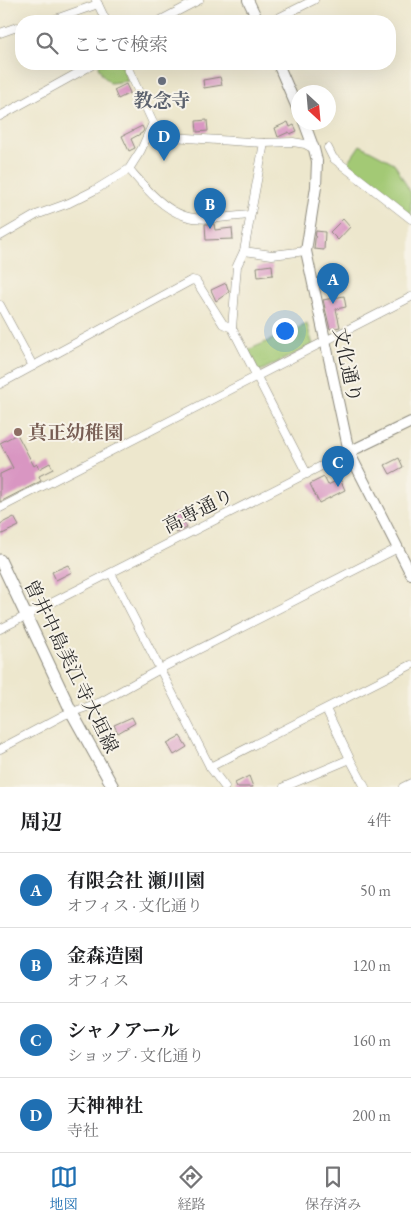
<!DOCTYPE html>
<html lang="ja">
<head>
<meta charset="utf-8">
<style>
	body { margin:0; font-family:"EB Garamond","Noto Serif JP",serif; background:#f6f6f6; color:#202124 }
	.compass { position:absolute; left:291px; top:85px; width:45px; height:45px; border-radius:50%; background:#fff; box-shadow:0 5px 20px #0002; rotate:154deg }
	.you { position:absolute; left:284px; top:330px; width:18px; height:18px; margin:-12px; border:4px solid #fff; border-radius:50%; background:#1a73e8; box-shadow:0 0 0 8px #1a73e833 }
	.badge { display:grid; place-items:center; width:32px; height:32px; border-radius:50%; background:#1f6fb2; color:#fff; font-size:16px; font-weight:700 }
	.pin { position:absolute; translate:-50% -41px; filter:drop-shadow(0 1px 2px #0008) }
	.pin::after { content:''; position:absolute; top:26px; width:18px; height:15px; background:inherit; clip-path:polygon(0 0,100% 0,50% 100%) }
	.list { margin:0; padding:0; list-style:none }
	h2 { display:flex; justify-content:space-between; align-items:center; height:65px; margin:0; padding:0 20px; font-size:21px }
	h2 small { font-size:16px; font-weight:400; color:#757577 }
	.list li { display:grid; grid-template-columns:32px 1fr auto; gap:15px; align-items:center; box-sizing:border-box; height:75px; padding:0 20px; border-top:1px solid #e0e0e0 }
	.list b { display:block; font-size:19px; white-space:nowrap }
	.list p { margin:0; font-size:16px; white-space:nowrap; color:#757577 }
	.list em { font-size:16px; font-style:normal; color:#757577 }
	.icon { flex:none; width:28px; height:28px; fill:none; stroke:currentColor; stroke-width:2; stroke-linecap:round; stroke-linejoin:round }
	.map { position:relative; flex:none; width:411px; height:787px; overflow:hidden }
	.search { position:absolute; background:#fff; box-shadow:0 5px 20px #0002; left:15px; right:15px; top:15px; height:55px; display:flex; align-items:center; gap:12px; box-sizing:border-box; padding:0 18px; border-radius:20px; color:#757577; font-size:19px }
	.sheet { height:365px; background:#fff }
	nav { display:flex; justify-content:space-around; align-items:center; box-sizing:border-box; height:70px; border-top:1px solid #e0e0e0; background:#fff; font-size:14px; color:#757577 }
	nav a { display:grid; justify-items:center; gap:2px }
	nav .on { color:#1f6fb2 }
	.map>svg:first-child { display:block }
</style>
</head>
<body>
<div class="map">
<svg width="411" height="787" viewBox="0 0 411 787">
	<rect width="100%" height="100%" fill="#f7f3e8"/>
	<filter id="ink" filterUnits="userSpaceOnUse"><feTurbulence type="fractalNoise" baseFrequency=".02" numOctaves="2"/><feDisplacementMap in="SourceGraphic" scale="10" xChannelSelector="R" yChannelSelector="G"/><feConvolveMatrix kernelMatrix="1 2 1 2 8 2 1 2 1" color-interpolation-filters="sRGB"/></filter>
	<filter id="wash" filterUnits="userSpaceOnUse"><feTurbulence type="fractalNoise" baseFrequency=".0096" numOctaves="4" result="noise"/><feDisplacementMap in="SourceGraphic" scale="20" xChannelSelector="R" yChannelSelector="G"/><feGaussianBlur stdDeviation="1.12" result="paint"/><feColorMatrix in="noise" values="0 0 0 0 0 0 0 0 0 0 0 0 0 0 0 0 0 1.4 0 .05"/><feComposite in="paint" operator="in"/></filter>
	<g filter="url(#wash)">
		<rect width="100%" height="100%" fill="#ede7cd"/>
		<!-- green -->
		<g fill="#a3c974" stroke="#677a50">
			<path d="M101,64H121L128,81L110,83L103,76L98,66Z"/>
			<path d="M360,145L394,163L411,193V216L347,164Z"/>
			<path d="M307,324L313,345L258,372L248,350Z"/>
		</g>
		<g id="blocks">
			<!-- building -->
			<g fill="#d996c2">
				<path d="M220,77L222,85L204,88L203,80Z"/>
				<path d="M126,84L130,93L118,99L114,90Z"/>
				<path d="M207,120L208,131L197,132L196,121Z"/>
				<path d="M288,122L290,127L294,125L297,131L290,134L289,132L278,137L275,128Z"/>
				<path d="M142,126L144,130L142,133L131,139L135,148L129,151L122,136Z"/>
				<path d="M343,219L350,227L338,240L330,232Z"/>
				<path d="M205,224H214L215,230L232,228L233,239L206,240Z"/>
				<path d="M316,231L325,232L324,250L314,249Z"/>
				<path d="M272,265L273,275L258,277L257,267Z"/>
				<path d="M343,270V278L325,280V271Z"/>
				<path d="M226,283L229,292L216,301L211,290Z"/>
				<path d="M344,296L346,307L336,309L340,327L330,329L323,300Z"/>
				<path d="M17,434L34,466L37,464L39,469L50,463L53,469L39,476L41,481L0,502V474L13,468L0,443Z"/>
				<path d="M399,458L403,467L390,474L385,465Z"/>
				<path d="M324,477L328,485L340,479L345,490L319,503L310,484Z"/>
				<path d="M178,512L187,528L176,533L168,517Z"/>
				<path d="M14,517L19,526L0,535V524Z"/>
				<path d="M68,565L72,572L56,580L52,572Z"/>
				<path d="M132,717L135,723L118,733L114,725Z"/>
				<path d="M180,736L187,747L174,755L167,743Z"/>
				<path d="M249,776L253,787H237L235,783Z"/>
			</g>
		</g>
	</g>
	<g filter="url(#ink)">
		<use href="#blocks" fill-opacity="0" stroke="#8c897c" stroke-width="1"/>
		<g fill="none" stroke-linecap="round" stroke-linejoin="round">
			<!-- minor casing -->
			<g stroke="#8c897c" stroke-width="9">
				<g id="minor">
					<path d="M96,0L106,21"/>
					<path d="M50,21L98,4"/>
					<path d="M159,21L199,0"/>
					<path d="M272,21L314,0"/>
					<path d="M0,33L17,27L21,29"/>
					<path d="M126,64L153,123L172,137L264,143L293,142L305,144L314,149"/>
					<path d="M0,116L94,64"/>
					<path d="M264,143L244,251L237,266L232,328L307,474"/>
					<path d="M328,148L333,158L411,219"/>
					<path d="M129,169C144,186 162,209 185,216C202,222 232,216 250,215"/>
					<path d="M0,236L36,215L69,203L95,190L129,169L141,150L153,123"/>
					<path d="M244,251L272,255L306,251"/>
					<path d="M0,305L33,366"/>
					<path d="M0,384L192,280L196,281L223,324L232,328"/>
					<path d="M0,508L411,297"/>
					<path d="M111,573L210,767L225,787"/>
					<path d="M0,629L349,452"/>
					<path d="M326,709L350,759L365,787"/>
					<path d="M0,749L64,715L101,702L160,669L398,548"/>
					<path d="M210,767L411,665"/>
					<path d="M284,787L350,759"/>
					<path d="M403,787L411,783"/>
				</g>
			</g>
			<!-- tertiary casing -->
			<g stroke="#8c897c" stroke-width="12">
				<g id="tertiary">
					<path d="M248,0L258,21"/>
					<path d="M278,64L298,110"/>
					<path d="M304,122L314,149L317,161L316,187L306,251L349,452L411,574"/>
					<path d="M349,452L411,422"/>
				</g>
			</g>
			<!-- secondary casing -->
			<g stroke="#8c897c" stroke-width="13">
				<path id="secondary" d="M0,560L72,713L113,787"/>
			</g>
			<!-- minor -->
			<use href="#minor" stroke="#fff" stroke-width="8"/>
			<!-- tertiary -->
			<use href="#tertiary" stroke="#fff" stroke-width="10"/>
			<!-- secondary -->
			<use href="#secondary" stroke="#fff" stroke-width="11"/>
		</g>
	</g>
	<!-- markers -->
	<circle fill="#6b7280" stroke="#f7f3e8" stroke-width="2" cx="162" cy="81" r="5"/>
	<circle fill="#8d6e63" stroke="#f7f3e8" stroke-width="2" cx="18" cy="432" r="5"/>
	<g text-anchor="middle" stroke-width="4" stroke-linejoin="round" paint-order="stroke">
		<!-- worship labels -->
		<g font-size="19" font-weight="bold" fill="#5b616d" stroke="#f7f3e8">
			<text x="162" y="107">教念寺</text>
		</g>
		<!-- street labels -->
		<g font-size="19" fill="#2b2b2b" stroke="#f7f3e8">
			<text transform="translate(348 365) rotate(78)" y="7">文化通り</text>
			<text transform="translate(198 510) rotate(-27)" y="7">高専通り</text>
			<text transform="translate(72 666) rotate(64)" y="7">曽井中島美江寺大垣線</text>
		</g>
		<!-- education labels -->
		<g font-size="19" font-weight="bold" fill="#785e54" stroke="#f7f3e8" text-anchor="start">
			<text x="28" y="439">真正幼稚園</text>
		</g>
	</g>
</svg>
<svg class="compass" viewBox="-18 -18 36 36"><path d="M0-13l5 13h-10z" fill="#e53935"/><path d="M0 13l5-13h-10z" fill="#757577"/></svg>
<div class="you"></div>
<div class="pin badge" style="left:333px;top:304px">A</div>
<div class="pin badge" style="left:210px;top:229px">B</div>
<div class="pin badge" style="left:338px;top:487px">C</div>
<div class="pin badge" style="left:164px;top:161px">D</div>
<div class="search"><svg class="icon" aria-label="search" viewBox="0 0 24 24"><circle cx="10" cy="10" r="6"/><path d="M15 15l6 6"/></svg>ここで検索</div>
</div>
<section class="sheet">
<h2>周辺<small>4件</small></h2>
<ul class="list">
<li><span class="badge">A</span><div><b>有限会社 瀬川園</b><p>オフィス · 文化通り</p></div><em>50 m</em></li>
<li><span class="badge">B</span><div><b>金森造園</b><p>オフィス</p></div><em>120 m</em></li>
<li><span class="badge">C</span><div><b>シャノアール</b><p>ショップ · 文化通り</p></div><em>160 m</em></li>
<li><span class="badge">D</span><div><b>天神神社</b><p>寺社</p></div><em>200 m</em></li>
</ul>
</section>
<nav>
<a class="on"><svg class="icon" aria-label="map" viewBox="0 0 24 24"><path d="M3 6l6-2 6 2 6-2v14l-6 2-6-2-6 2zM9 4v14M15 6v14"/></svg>地図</a>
<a><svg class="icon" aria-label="directions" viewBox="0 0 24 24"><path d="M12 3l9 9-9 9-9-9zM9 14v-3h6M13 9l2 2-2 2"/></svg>経路</a>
<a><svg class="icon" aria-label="saved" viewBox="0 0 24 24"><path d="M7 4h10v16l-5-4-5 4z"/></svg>保存済み</a>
</nav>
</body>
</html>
